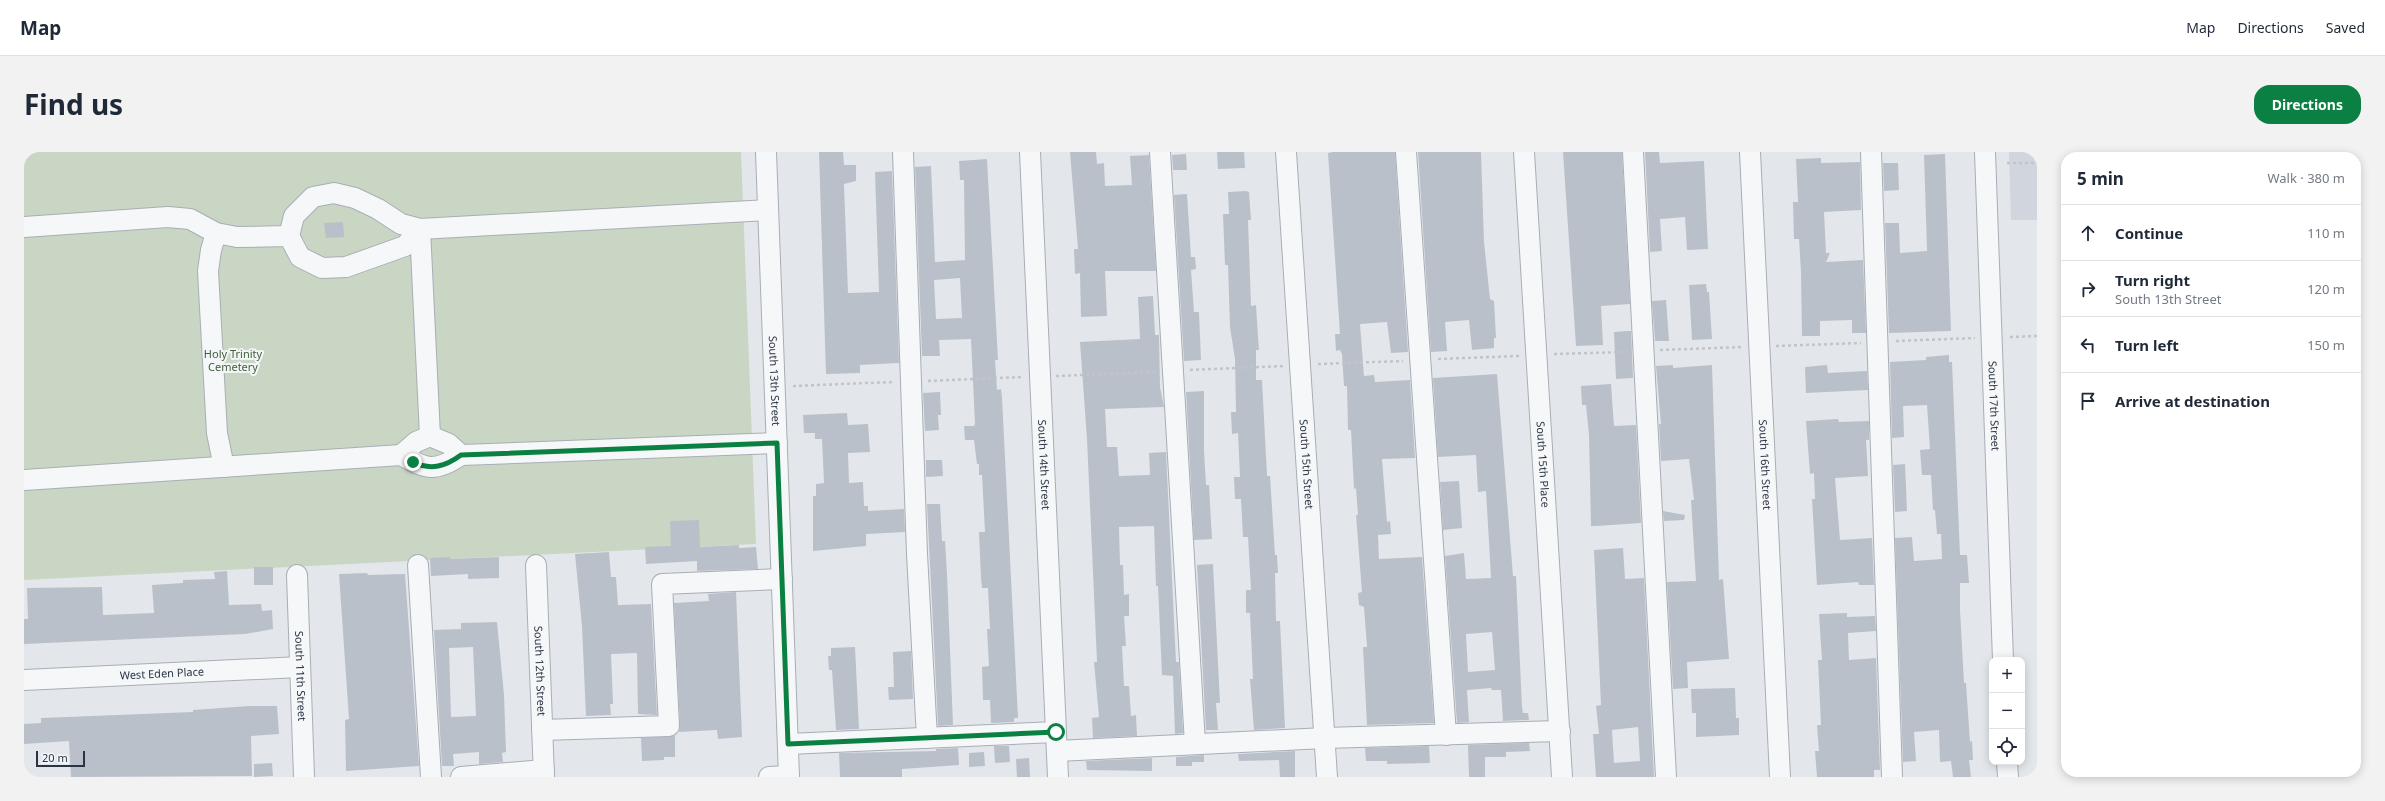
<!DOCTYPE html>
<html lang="en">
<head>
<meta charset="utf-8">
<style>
	body { margin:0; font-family:"Noto Sans",sans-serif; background:#f2f2f3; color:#1f2937 }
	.controls { position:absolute; right:12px; bottom:12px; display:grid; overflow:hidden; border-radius:8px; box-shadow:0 2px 10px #0003 }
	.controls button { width:36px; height:36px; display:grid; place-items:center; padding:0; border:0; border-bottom:1px solid #e0e1e3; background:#fff; color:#1f2937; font:20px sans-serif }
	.scale { position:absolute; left:12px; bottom:10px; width:49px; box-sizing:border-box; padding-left:4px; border:2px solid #2a3544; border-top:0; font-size:11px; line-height:14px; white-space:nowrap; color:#2a3544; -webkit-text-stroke:3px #f3f6f9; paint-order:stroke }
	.stop { position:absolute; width:12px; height:12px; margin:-9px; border:3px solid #0b8043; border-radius:50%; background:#fff }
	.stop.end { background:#0b8043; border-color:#fff; box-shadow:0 1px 4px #0008 }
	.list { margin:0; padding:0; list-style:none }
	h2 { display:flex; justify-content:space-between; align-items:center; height:52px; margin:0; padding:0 16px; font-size:17px }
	h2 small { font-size:13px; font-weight:400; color:#747a83 }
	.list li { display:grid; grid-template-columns:26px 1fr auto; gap:12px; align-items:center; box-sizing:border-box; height:56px; padding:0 16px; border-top:1px solid #e0e1e3 }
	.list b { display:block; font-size:15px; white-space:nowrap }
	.list p { margin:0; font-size:13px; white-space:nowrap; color:#747a83 }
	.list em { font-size:13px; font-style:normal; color:#747a83 }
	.icon { flex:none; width:22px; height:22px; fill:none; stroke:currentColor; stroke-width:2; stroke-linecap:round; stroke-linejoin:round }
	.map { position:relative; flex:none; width:2013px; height:625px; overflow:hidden; border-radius:16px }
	header { display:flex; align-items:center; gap:24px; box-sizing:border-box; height:56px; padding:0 20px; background:#fff; border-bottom:1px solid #e0e1e3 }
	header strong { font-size:19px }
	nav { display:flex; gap:22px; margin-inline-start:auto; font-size:14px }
	.intro { display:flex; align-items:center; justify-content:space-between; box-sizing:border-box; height:96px; padding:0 24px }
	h1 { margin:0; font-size:28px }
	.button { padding:10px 18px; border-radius:16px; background:#0b8043; color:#fff; font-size:14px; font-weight:700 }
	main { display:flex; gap:24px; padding:0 24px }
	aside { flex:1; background:#fff; border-radius:16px; box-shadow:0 2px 10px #0003 }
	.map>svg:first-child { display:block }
</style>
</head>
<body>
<header>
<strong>Map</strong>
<nav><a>Map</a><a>Directions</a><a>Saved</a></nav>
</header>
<div class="intro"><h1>Find us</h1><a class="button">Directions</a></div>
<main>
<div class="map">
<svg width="2013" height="625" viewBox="0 0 2013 625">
	<rect width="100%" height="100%" fill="#e3e7eb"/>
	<!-- built -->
	<path fill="#d1d6de" d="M1985,0H2013V68H1987Z"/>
	<!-- green -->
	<path fill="#c9d6c4" d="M0,0H717L732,392L0,428Z"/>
	<!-- building -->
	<g fill="#bac0c9" fill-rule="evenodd">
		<path d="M795,0H819L820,13H832V29L820,32L824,141L855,140L851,20L868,19L875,211L836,213V221L802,222Z"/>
		<path d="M1046,0H1072L1073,12L1080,11L1081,34L1108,33L1106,4L1125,3L1132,119H1081L1083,164L1057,165L1056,121L1051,122L1050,97H1054Z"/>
		<path d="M1193,0H1220L1221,16L1194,17Z"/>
		<path d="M1309,0H1371L1384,200L1367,201L1363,170L1336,172L1340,224L1350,223L1351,230L1386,228L1391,306L1358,307L1363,370L1366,369L1367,382L1354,383L1355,407L1398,405L1410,571L1343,573L1339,495H1343L1340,455L1335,453L1334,441L1338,440L1332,363H1334L1332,336L1330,337L1327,278H1324L1323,234H1320L1318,202L1316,198L1312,199L1311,182H1316L1304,1Z"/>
		<path d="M1394,0H1457L1460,90L1466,147L1470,149L1472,186H1470V196L1448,198L1445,168L1421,170L1423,199L1407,200Z"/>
		<path d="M1539,0H1598L1606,152L1577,154L1579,193L1552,194Z"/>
		<path d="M1621,0H1635L1636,11L1680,9L1684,97L1663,98L1661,65L1636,67L1638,99L1626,100Z"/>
		<path d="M1162,2L1163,18H1149L1148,3Z"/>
		<path d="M1921,2L1927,179L1865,181L1861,71H1875L1876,101L1903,99L1900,3Z"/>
		<path d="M1797,6V11L1836,10L1837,58L1800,60L1802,101H1806L1802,110L1839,108L1842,181H1828V168L1796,169V184H1778L1777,120L1775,87H1770L1769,50H1774L1772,7Z"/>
		<path d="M963,7L974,208H971L973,238L977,237L978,245L994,566H990V570L967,571L966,548H959L958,515L965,514L963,477H966L964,436H958L957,426L955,380H961L958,323H955V312H953L950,288H941L940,274H950L951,272L947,187L915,188L916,204H898L891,15L907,14L911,110L941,108L940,28H936L935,9ZM936,126L938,166L912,167L910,128Z"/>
		<path d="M1859,11H1874L1875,38L1860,39Z"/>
		<path d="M1222,39L1225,40L1227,68H1224L1227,154L1232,153L1234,184L1235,198H1232V228H1238L1243,324H1246L1251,403H1253L1254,421H1251L1252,469H1256L1261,576L1230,578L1226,527H1229L1226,461H1222V438H1227L1224,385H1219L1217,347H1211L1210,325H1216L1214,281L1208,282L1207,260H1212L1211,207L1206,175L1204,113H1201L1199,62H1205L1204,40Z"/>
		<path d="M1163,42L1167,105H1171L1172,117L1167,118L1170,160H1175L1177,208L1160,209L1150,43Z"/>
		<path d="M319,70L320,85L302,86L300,71Z"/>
		<path d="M1682,132L1683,140H1685L1688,187L1668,188L1665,133Z"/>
		<path d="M1129,144L1131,183H1135L1136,235L1140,255L1081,257L1083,295H1093L1095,324L1126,323L1125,301L1142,300L1152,510H1155L1159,581L1151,582L1149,524L1138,523L1134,434H1132L1130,374L1095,375L1096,413H1099L1100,443L1105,442V464H1100L1102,494H1098L1100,534H1105L1107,564L1112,563L1113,584L1069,586L1068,566L1075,565L1070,510H1073L1063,287L1056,190L1116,187L1114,145Z"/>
		<path d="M1642,148L1645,189H1631L1628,149Z"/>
		<path d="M1603,179H1607L1609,226L1592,227L1590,180Z"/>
		<path d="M1925,203V210H1928L1936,403H1943L1945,431H1936V458L1940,531H1942L1946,590L1948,589L1949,608H1945L1947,625H1929L1927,609L1916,610L1915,578L1890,580L1892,609L1879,610L1871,386L1888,385L1890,409L1918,407L1917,382H1913L1911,358H1909L1907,323H1898L1896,298L1906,297L1903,253L1879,254L1880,285L1868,286L1866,210L1902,208V205Z"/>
		<path d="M1649,213V216L1688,213L1695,428L1699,427L1705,507L1663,510L1664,536L1649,537L1643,430L1672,429L1667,348H1670L1665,307L1637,309L1635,272H1637L1632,214Z"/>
		<path d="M1803,213L1804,221L1843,219L1844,238L1782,241L1781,215Z"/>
		<path d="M1473,222L1489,424H1492L1498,555L1499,561H1504L1505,568L1479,569L1477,538H1468L1467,536L1443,538L1445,570L1433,571L1421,404L1440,401L1442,427L1467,426L1465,390L1462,339L1454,340L1452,303L1414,305L1409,226ZM1468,480L1471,518L1444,520L1442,482Z"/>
		<path d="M1587,232L1590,274L1612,273L1617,371L1572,374H1567L1565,283L1562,253H1558L1557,234Z"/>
		<path d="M1180,239V299L1182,333H1185L1188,387L1170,388L1162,240Z"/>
		<path d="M916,240L917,263H914L915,278L901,279L899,241Z"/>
		<path d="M823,261L824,273L844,272L846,300L824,301L825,331L839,330L840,354H844V359L880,357L881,380L842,382V394L789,399V344H792V332L800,331L798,287H791V281H780L779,263Z"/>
		<path d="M1814,267L1815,270L1845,269V288H1842L1844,324L1811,326L1816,388L1848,386L1850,433H1835L1834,430L1793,433L1788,347H1791L1790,321L1786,322L1782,269Z"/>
		<path d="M902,308H918L919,324L902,325Z"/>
		<path d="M1881,312L1883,359L1871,360L1869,313Z"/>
		<path d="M1435,329L1438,376L1419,378L1416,330Z"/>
		<path d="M903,352H916L918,389H921L923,422L929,573L914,574Z"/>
		<path d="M1639,359L1661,363L1660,368L1640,369Z"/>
		<path d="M675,368L676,395L715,393V396L732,395L734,417L673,419V409L622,412L621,395L647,394L646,369Z"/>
		<path d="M1599,396L1601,427L1620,426L1630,625H1572L1569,582H1575L1572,554L1577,553L1570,398ZM1614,575L1616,609L1590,611L1588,578Z"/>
		<path d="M585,400L587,425H592L594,453L627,452L633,563L614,562L613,501L587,502L589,552H586L587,563L562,564L558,474L551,402Z"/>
		<path d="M426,405V407L475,405V426L444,427V422L407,424L406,406Z"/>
		<path d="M1189,412L1196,551H1192L1194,578H1182L1173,413Z"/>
		<rect x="230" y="415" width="19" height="18"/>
		<path d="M203,419L205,453L237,452L238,459L248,458L249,477L221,482L0,492V467H4L3,436L78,435L79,463L130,461L128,433L159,431V428L191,427L190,420Z"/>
		<path d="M343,421L344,423L381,422L395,614L322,619L321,568L325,567L315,422Z"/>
		<path d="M712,440L718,585L694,587L693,578L655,580L656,573L650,451L685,449L684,442Z"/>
		<path d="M1823,461V465L1851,464L1852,479L1824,481L1825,508L1852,506L1856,618H1850V625H1793L1791,599H1795L1793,573H1797L1794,508H1798L1795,462Z"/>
		<path d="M473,470L480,543L482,600L478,601L479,610L455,612V600L429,602L430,614H418L410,478L437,477V471ZM449,495L452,564L427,565L425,496Z"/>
		<path d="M831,495L835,577L812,578L808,518H805L804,504H807V496Z"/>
		<path d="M887,499L889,547L865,548L864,535H870L869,500Z"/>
		<path d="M1711,536L1712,566H1715V583L1672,585V561H1668L1667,537Z"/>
		<path d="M225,554H253L255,582L227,584L228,624L47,625L45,589L0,592V572L17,571V566L169,560V558Z"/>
		<path d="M651,584V605H640V608L618,609L617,586Z"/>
		<path d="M1505,591L1506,599L1482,600V605H1461V625H1445L1444,593Z"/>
		<path d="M970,594H985L986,610L971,611Z"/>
		<path d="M1405,594L1406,611L1363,612V609H1342L1341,596Z"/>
		<path d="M934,596L935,613L878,617V625H816L815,601L912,599V597Z"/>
		<path d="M1271,599V625H1256L1255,608L1215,609L1214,602Z"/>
		<path d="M960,600L961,614L945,615V601Z"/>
		<path d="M1180,603V610H1168V614H1152V605Z"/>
		<path d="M1005,606L1006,625H993L992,607Z"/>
		<path d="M1128,606V619L1063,618L1062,609Z"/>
		<path d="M248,611L249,624L230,625V612Z"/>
	</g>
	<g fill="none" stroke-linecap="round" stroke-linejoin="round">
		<!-- minor casing -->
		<g stroke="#a8aeb6" stroke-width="22">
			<g id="minor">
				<path id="s1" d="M742,0L765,625"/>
				<path d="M879,0L893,402L903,586"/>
				<path id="s2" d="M1006,0L1034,625"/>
				<path d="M1136,0L1171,592"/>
				<path id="s3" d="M1262,0L1303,625"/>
				<path d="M1382,0L1422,583"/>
				<path id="s4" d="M1500,0L1538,625"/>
				<path d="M1609,0L1642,625"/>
				<path id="s5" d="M1726,0L1756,625"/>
				<path d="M1847,0L1868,625"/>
				<path id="s6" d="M1961,0L1979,508"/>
				<path d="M0,75L144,65L166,67L192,81L213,85L265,84L276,105L298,116L322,115L381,94L396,77"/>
				<path d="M396,77L406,284"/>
				<path d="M192,81L187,98L184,119L193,281L200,315"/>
				<path d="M265,84L270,64L289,45L310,41L331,46L354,57L377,72L396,77L744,58"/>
				<path d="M377,303L392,290L406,284L425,292L437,303"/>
				<path d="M0,328L377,303C402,317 411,321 437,303L753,291"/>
				<path d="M394,413L407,625"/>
				<path id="s7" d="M512,413L520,625"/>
				<path id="s8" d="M273,423L280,625"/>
				<path id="s9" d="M0,528L276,515"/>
				<path d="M518,578L645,574L638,432L758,427"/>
				<path d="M764,592L1032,580"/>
				<path d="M1033,599L1301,586L1536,579"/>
				<path d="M1983,610L1984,625"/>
				<path d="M437,625L520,618"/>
				<path d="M745,625L765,624"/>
			</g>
		</g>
		<!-- path -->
		<g stroke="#c1c5ca" stroke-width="2.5" stroke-dasharray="3 3" stroke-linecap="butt">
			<path d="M1983,11H2013"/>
			<path d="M1986,185L2013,184"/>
			<path d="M1872,189L1951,186"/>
			<path d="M1752,194L1837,191"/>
			<path d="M1636,198L1719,195"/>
			<path d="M1530,202L1603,200"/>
			<path d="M1414,207L1495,204"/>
			<path d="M1294,212L1379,209"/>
			<path d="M1166,218L1259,214"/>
			<path d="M1032,224L1131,220"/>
			<path d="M904,229L999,225"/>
			<path d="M769,234L869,230"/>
		</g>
		<!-- minor -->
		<use href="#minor" stroke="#f6f7f9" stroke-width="20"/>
	</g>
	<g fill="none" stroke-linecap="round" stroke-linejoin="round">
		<!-- route -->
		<path stroke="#0b8043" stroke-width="5" d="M389,310C407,319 422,314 437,303L753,291L764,592L1032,580"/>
	</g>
	<g text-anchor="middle" stroke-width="4" stroke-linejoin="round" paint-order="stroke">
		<!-- park labels -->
		<g font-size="11" fill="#416137" stroke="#f3f6f9">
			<text x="209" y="206">Holy Trinity<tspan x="209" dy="13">Cemetery</tspan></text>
		</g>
		<!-- street labels -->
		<g font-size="11" fill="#2a3544" stroke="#f3f6f9">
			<text dy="4" stroke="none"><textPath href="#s1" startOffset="229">South 13th Street</textPath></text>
			<text dy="4" stroke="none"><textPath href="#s6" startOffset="254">South 17th Street</textPath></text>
			<text dy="4" stroke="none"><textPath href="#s2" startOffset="313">South 14th Street</textPath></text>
			<text dy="4" stroke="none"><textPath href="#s3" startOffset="313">South 15th Street</textPath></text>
			<text dy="4" stroke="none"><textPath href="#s4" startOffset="313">South 15th Place</textPath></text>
			<text dy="4" stroke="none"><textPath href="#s5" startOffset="313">South 16th Street</textPath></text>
			<text dy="4" stroke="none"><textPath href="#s7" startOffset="106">South 12th Street</textPath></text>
			<text dy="4" stroke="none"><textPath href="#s9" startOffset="138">West Eden Place</textPath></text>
			<text dy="4" stroke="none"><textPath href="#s8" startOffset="101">South 11th Street</textPath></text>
		</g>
	</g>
</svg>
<div class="controls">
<button>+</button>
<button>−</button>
<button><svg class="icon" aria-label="locate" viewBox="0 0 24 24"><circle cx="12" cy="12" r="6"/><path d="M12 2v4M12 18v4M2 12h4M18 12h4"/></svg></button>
</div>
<div class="scale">20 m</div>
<div class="stop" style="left:1032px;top:580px"></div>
<div class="stop end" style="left:389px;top:310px"></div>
</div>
<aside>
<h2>5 min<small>Walk · 380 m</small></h2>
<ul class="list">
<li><svg class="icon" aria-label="ahead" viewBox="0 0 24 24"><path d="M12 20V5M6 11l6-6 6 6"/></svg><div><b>Continue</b></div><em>110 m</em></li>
<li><svg class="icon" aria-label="right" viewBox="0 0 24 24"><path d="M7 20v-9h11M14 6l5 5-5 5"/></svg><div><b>Turn right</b><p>South 13th Street</p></div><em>120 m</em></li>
<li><svg class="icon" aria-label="left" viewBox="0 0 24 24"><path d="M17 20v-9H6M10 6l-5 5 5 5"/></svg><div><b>Turn left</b></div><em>150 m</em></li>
<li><svg class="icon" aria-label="arrive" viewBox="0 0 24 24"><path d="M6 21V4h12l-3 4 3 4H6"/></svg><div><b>Arrive at destination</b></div></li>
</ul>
</aside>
</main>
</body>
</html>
